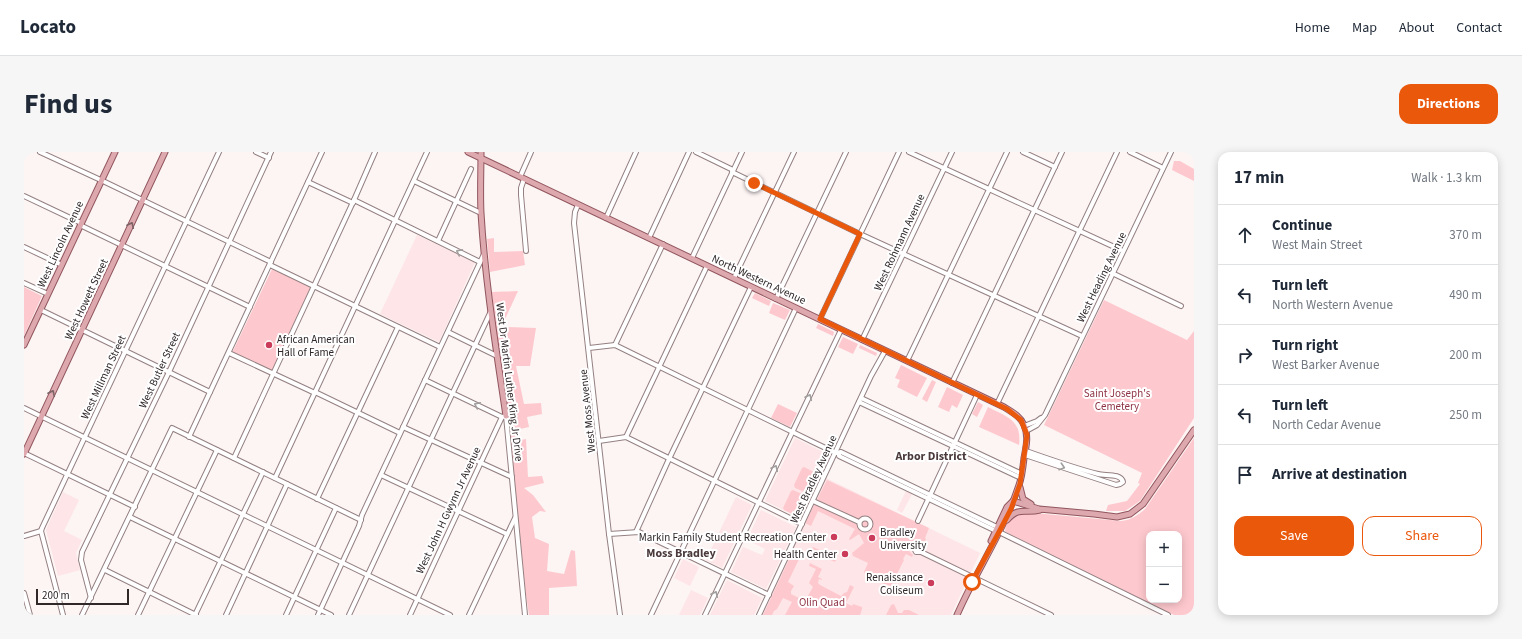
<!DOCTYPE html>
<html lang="en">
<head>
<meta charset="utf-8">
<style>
	body { margin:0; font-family:"Source Sans 3",sans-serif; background:#f6f6f7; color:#1f2937 }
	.controls { position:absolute; right:12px; bottom:12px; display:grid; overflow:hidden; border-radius:8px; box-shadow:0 2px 10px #0003 }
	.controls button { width:36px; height:36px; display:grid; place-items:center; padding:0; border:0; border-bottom:1px solid #e0e1e3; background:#fff; color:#1f2937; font:20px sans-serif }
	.scale { position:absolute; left:12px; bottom:10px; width:93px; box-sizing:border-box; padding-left:4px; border:2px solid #2f2728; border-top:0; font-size:11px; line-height:14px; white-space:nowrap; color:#2f2728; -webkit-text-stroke:3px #fff; paint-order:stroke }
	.stop { position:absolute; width:12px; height:12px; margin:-9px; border:3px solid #ea580c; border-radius:50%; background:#fff }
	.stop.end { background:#ea580c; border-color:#fff; box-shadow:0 1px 4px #0008 }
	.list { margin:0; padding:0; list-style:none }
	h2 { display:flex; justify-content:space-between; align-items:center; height:52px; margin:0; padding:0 16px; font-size:17px }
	h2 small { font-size:13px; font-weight:400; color:#747a83 }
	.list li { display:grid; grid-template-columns:26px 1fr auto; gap:12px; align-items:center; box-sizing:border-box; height:60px; padding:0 16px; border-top:1px solid #e0e1e3 }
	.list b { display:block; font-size:15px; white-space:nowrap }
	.list p { margin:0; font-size:13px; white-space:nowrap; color:#747a83 }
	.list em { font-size:13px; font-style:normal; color:#747a83 }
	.actions { display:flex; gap:8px; padding:12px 16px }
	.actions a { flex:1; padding:9px 0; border:1px solid #ea580c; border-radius:12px; text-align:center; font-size:14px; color:#ea580c }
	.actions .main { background:#ea580c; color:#fff }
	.icon { flex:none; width:22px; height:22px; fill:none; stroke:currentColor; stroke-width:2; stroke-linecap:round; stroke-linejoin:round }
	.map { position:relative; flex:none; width:1170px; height:463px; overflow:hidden; border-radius:12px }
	header { display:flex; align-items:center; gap:24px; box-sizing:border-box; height:56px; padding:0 20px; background:#fff; border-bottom:1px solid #e0e1e3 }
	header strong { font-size:19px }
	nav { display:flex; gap:22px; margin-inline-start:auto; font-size:14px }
	.intro { display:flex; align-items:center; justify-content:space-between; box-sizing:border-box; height:96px; padding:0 24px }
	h1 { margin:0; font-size:28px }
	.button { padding:10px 18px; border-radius:12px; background:#ea580c; color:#fff; font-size:14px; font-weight:700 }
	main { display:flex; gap:24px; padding:0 24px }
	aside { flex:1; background:#fff; border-radius:12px; box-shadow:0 2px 10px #0003 }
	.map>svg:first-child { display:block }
</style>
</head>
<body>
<header>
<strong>Locato</strong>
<nav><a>Home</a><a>Map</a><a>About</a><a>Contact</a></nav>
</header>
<div class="intro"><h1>Find us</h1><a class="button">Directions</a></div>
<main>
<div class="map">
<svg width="1170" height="463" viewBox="0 0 1170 463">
	<rect width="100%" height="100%" fill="#fdf4f4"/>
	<!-- built -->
	<g fill="#fee5e7">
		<path d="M393,83L451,110L415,190L356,162Z"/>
		<path d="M771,286L805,303L776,366L741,349Z"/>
		<path d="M800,325L956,401L927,463H735Z"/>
		<path d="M882,339L888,342L878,361L873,358Z"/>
		<path d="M39,340L55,348L40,379L58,388L52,401L56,418L34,424L22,378Z"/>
		<path d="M712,345L728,353L698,416L682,408Z"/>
		<path d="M737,358L772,375L742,437L707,420L719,395L738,403L741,397L723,388Z"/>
		<path d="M659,407L675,415L666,434L650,426Z"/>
		<path d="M703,428L738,446L730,463H686Z"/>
		<path d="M667,438L684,446L676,463H655Z"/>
	</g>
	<!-- green -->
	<g fill="#fec9ce" fill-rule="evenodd">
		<path d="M1150,9H1156L1170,17V29L1148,18Z"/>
		<path d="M470,86V100L499,99L501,113L466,120L463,87Z"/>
		<path d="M248,117L287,135L248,219L208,201Z"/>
		<path d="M0,135L18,144L0,184Z"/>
		<path d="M494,139L482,165L481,175L512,176L506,214H492L500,252L517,251L518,262L503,265L505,275L492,278V289L502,287L504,325L518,324L520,331L500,336L509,343L522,360L516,359L508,365L511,386L525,392L523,419L540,422L547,398L551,399L553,434L525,436V463H505L494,390L488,300L473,192L468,140Z"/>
		<path d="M731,141L747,149L745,154L728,146Z"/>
		<path d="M1080,148L1163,188L1170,179V266L1116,349L1101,359H1082L1084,353L1103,349L1116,332L1114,331L1118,321L1020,273Z"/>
		<path d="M749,151L766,158L761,168L745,161Z"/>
		<path d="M794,172L810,180L809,184L792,176Z"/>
		<path d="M819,185L834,192L829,202L814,195Z"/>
		<path d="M836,193L853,201L852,204L835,196Z"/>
		<path d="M877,213L903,226L893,245L873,235L876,228L871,226Z"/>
		<path d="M908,228L912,230L903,250L898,247Z"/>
		<path d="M923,235L939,243L933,256L928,253L925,260L914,255Z"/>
		<path d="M954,250L959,253L953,265L948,262Z"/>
		<path d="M754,252L773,261L766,275L747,266Z"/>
		<path d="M964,255C983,265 998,268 995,293L955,275Z"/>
		<path d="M1170,286V463H1150L988,384L981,379C982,368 990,364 999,360L1097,369C1107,368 1113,364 1121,357ZM1125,382H1155V448H1125Z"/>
		<path d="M780,315L792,321L793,323L783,341L771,336L770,333L778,316Z"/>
		<path d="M803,328L905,376L901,386L902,387L900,392L897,390L892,389L886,392L885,399L889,403L888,405L882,402L879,407L880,408L867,434L854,430L855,428L852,426L851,429L843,425L840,420L844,411L829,404L828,401L840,391L835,382L826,388L825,387L831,377L794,359L787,374L781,371Z"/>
		<path d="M769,338L782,344V345L774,363L772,364L760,358L759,356L767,339Z"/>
		<path d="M789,395L813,406L811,410L787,399Z"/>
		<path d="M769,399L777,403L764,430L770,434L767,439V442L781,449L789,435L785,431L792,417L785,414L786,411L798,417L794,425L798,427V428L795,427L794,431L796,433L817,444L820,441L823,440L826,433L830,435L822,451L828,454L829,452L838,455V457L836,463H761L768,450L759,446L753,457L750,459L748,463H739Z"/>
		<path d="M870,452L874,461H878L880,458H885L895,463H862L867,453Z"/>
	</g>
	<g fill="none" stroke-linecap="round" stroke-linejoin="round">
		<!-- minor casing -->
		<g stroke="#948082" stroke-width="6">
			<g id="minor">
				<path d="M16,0L81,30L247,110"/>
				<path d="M232,0L245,6"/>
				<path d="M672,0L709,18"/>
				<path d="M885,0L1099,99"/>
				<path d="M999,0L1031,15"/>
				<path d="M1106,0L1139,16"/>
				<path d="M708,20L836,82L1058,184"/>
				<path d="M496,25L507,0"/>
				<path d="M500,27L497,36V43L502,99"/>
				<path d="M390,29L457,61"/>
				<path d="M284,30L329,51"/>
				<path d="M0,44L57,71"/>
				<path d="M330,48L456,110"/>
				<path d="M554,53L551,60L550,71L585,382L596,463"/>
				<path d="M582,66L612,0"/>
				<path d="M56,73L226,155"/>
				<path d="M625,86L665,0"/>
				<path d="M414,89L447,17"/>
				<path d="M0,95L38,113"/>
				<path d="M668,106L718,0"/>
				<path d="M246,113L416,195"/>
				<path d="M1088,121L1157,154"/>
				<path d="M710,126L770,0"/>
				<path d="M0,131L24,142"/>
				<path d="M752,147L822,0"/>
				<path d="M17,158L186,240"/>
				<path d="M796,167L875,0"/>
				<path d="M424,180L473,204"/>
				<path d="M838,188L928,0"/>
				<path d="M591,193L639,92"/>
				<path d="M565,196L591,193L789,290L812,301L817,300L973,375"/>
				<path d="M205,201L291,241"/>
				<path d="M883,209L983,0"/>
				<path d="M401,228L478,265"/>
				<path d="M928,231L1038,0"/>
				<path d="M291,240L376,281"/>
				<path d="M837,246L998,322"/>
				<path d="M835,250L997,326"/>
				<path d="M973,252L1093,0"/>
				<path d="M0,256L426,463"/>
				<path d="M1000,274L1013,269L1017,266"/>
				<path d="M379,275L488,325"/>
				<path d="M1002,279L1013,273L1021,263L1147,0"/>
				<path d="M165,285L298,0"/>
				<path d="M602,285L683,114"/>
				<path d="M575,289L602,285L778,372"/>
				<path d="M0,301L111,355"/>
				<path d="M815,301V304L972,379"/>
				<path d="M1001,303L1092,333L1096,332L1099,330C1097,321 1081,324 1074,322C1050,316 1025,307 1002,299"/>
				<path d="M210,306L330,48L351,0"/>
				<path d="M357,323L483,382"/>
				<path d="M251,326L403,0"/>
				<path d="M293,347L374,175"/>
				<path d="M789,349L835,370"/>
				<path d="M106,365L307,463"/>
				<circle cx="841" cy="372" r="5.5"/>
				<path d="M894,369L953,243"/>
				<path d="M612,380L645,307L727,135"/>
				<path d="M975,380L1144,463"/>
				<path d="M585,382L615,380L745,443"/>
				<path d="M0,384L17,379"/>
				<path d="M897,400L899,396V393L895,391L892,392L890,396L892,400H897L1027,463"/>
				<path d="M81,418L172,463"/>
				<path d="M0,441L6,463"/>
				<path d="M67,446L57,408L58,400L145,220L247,0"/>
				<path d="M39,463L17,379L18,376L195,0"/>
				<path d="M58,463L148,276L337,368"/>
				<path d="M114,463L193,298"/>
				<path d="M171,463L239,320"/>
				<path d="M202,463L263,332"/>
				<path d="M262,463L312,356"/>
				<path d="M294,463L335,374L338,363L460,102"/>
				<path d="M325,463L467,159"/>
				<path d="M386,463L478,265L482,264L501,463"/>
				<path d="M445,463L491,366"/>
				<path d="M627,463L772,156"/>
				<path d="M681,463L817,178"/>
				<path d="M735,463L847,224L861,199"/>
			</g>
		</g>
		<!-- major casing -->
		<g stroke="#91565d" stroke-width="7">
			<g id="major">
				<path d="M444,0L980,255C988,260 996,264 1000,273C1005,284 1002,295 1000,306C999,315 998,325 995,333C980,379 952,419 933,463"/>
				<path d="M457,0C457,20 456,41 457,61C461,129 472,196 482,264"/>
				<path d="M0,193L91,0"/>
				<path d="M0,302L141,0"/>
				<path d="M996,335L999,347L1007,352"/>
				<path d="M989,349L1015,357L1070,362L1093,365L1106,362L1119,352L1170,278"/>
				<path d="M983,368C995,354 1001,362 1016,358"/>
				<path d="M967,389L983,355L988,350"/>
			</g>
		</g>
		<!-- minor -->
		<use href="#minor" stroke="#fff" stroke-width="4"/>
		<!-- major -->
		<use href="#major" stroke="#dda9af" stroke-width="5"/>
	</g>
	<!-- one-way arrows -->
	<defs><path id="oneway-chevron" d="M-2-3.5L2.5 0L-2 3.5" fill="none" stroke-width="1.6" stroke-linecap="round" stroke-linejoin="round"/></defs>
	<g stroke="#7d6265">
		<use href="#oneway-chevron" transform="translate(107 73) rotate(-65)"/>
		<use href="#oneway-chevron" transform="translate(28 241) rotate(-65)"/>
	</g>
	<g stroke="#a19e9e">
		<use href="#oneway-chevron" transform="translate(435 100) rotate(-154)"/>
		<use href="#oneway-chevron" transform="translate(785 245) rotate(-64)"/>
		<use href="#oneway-chevron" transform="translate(453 253) rotate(-154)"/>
		<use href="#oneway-chevron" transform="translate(1038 315) rotate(18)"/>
		<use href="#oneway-chevron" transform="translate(751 316) rotate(-64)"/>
		<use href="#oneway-chevron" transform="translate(691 442) rotate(-65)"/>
	</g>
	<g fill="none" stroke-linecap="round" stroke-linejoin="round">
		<!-- route -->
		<path stroke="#ea580c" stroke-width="5" d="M730,31L836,82L796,167L983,257L997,268L1003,283L996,332L987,357L975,380L948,430"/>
	</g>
	<!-- markers -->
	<g fill="#cb3b5a" stroke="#fff" stroke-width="1.5">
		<circle cx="245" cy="193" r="4"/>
		<circle cx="810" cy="385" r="4"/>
		<circle cx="848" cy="386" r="4"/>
		<circle cx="821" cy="402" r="4"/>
		<circle cx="907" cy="431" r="4"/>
	</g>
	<g text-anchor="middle" stroke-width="4" stroke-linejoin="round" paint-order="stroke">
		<!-- street labels -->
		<g font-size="11" fill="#2f2728" stroke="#fff">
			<text transform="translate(875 90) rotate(-65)" y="4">West Rohmann Avenue</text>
			<text transform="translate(36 92) rotate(-65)" y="4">West Lincoln Avenue</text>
			<text transform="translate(1077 125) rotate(-64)" y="4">West Heading Avenue</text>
			<text transform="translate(735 127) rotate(25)" y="4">North Western Avenue</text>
			<text transform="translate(62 147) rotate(-65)" y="4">West Howett Street</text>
			<text transform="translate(135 218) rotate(-65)" y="4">West Butler Street</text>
			<text transform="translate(79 225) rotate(-65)" y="4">West Millman Street</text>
			<text transform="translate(486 230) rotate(83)" y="4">West Dr Martin Luther King Jr Drive</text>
			<text transform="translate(563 259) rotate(-96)" y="4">West Moss Avenue</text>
			<text transform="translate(789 327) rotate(-65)" y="4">West Bradley Avenue</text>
			<text transform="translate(424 358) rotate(-65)" y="4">West John H Gwynn Jr Avenue</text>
		</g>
		<!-- poi labels -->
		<g font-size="11" fill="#2f2728" stroke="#fff" text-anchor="end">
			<text x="253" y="191" text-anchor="start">African American<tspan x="253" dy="13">Hall of Fame</tspan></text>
			<text x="856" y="384" text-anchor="start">Bradley<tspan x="856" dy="13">University</tspan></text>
			<text x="802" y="389">Markin Family Student Recreation Center</text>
			<text x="813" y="406">Health Center</text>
			<text x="899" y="429">Renaissance<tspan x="899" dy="13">Coliseum</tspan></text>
		</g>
		<!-- park labels -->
		<g font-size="11" fill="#8f3344" stroke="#fff">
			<text x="1093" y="245">Saint Joseph's<tspan x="1093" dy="13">Cemetery</tspan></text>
			<text x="798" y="454">Olin Quad</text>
		</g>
		<!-- neighbourhood labels -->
		<g font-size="12" font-weight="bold" fill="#4b3a3c" stroke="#fff">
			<text x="907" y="308">Arbor District</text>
			<text x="657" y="405">Moss Bradley</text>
		</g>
	</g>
</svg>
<div class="controls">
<button>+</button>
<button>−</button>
</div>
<div class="scale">200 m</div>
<div class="stop" style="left:948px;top:430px"></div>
<div class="stop end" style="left:730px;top:31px"></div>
</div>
<aside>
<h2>17 min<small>Walk · 1.3 km</small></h2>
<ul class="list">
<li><svg class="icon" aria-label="ahead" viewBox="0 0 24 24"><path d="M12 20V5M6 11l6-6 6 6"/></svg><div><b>Continue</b><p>West Main Street</p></div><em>370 m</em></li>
<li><svg class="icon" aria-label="left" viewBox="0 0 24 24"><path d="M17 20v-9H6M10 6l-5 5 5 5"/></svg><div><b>Turn left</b><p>North Western Avenue</p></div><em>490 m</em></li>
<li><svg class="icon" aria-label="right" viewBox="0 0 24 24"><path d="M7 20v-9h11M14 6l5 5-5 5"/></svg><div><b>Turn right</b><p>West Barker Avenue</p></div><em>200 m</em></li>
<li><svg class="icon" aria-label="left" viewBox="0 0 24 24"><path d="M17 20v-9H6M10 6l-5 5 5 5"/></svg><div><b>Turn left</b><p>North Cedar Avenue</p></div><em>250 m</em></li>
<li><svg class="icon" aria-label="arrive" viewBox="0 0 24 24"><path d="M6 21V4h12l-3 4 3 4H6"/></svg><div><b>Arrive at destination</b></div></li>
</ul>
<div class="actions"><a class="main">Save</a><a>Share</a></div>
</aside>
</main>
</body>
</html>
